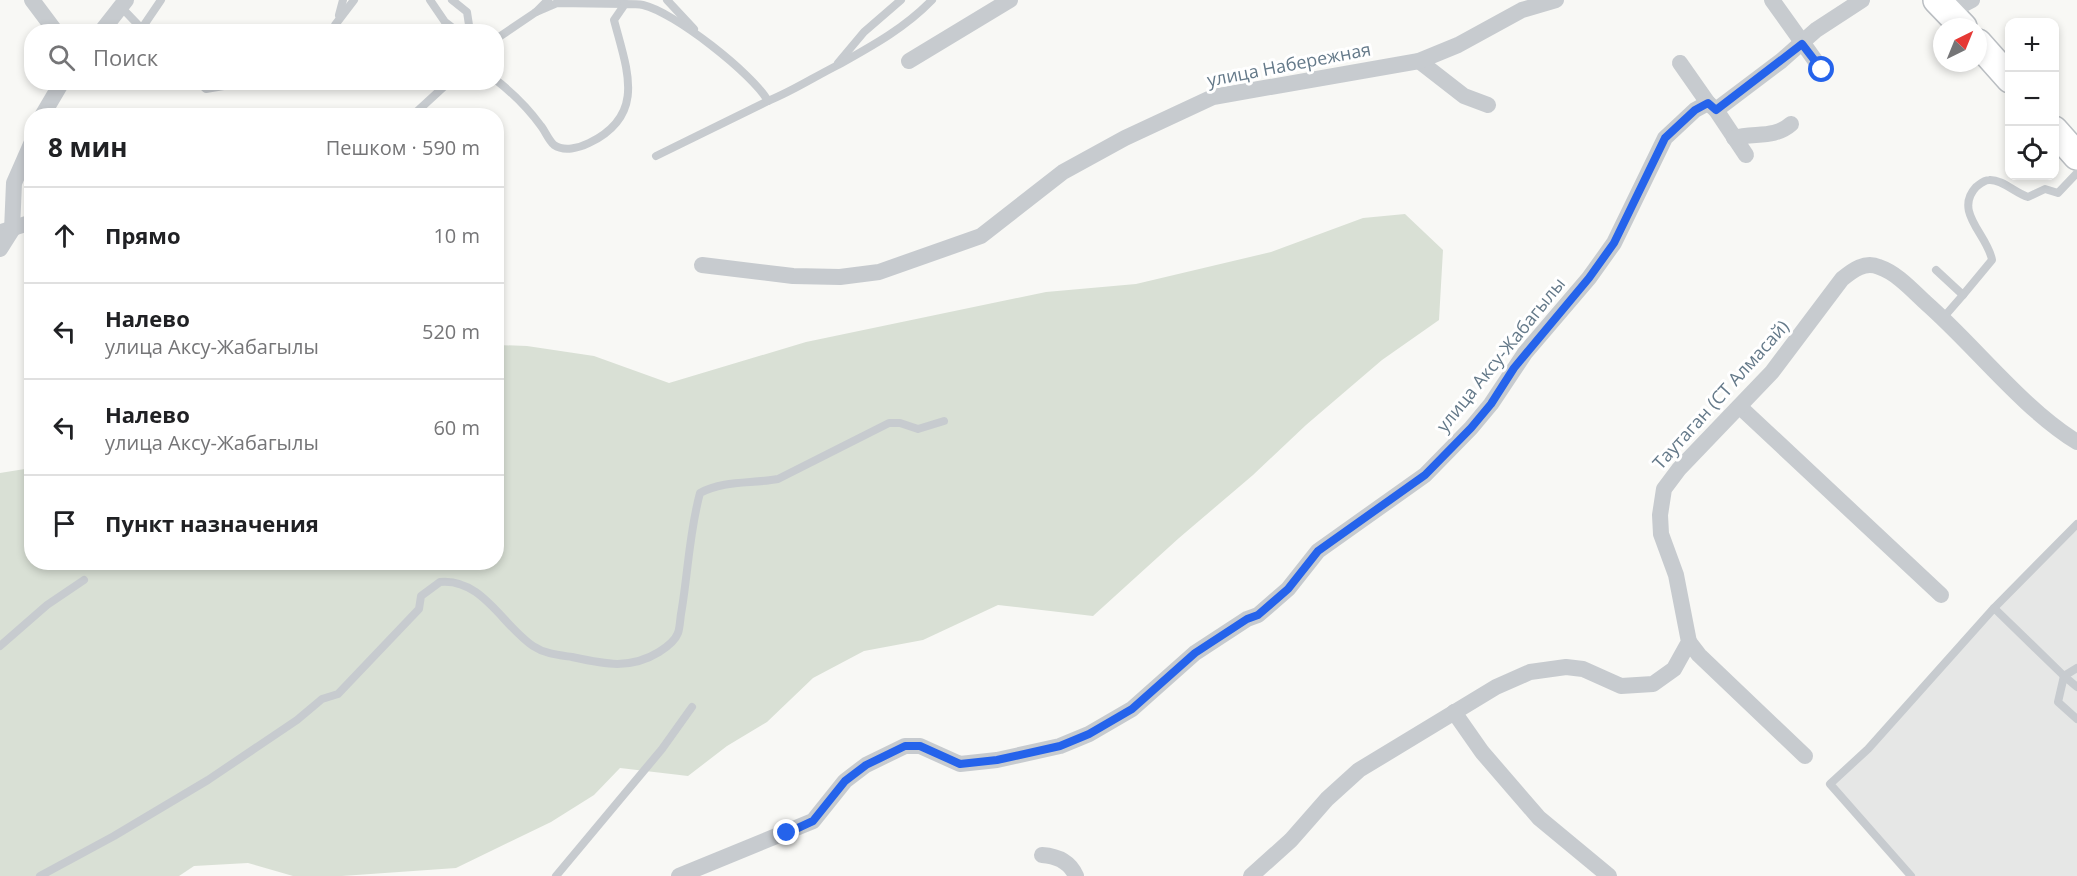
<!DOCTYPE html>
<html lang="ru">
<head>
<meta charset="utf-8">
<style>
	body { margin:0; font-family:"Open Sans",sans-serif; background:#f2f2f2; color:#202124 }
	.controls { position:absolute; right:18px; top:18px; display:grid; overflow:hidden; border-radius:12px; box-shadow:0 3px 9px #0003 }
	.controls button { width:54px; height:54px; display:grid; place-items:center; padding:0; border:0; border-bottom:2px solid #e0e0e0; background:#fff; color:#202124; font:30px sans-serif }
	.compass { position:absolute; left:1933px; top:18px; width:54px; height:54px; border-radius:50%; background:#fff; box-shadow:0 3px 9px #0003; rotate:43deg }
	.stop { position:absolute; width:18px; height:18px; margin:-14px; border:4px solid #2563eb; border-radius:50%; background:#fff }
	.stop.end { background:#2563eb; border-color:#fff; box-shadow:0 2px 6px #0008 }
	.list { margin:0; padding:0; list-style:none }
	h2 { display:flex; justify-content:space-between; align-items:center; height:78px; margin:0; padding:0 24px; font-size:26px }
	h2 small { font-size:20px; font-weight:400; color:#757577 }
	.list li { display:grid; grid-template-columns:39px 1fr auto; gap:18px; align-items:center; box-sizing:border-box; height:96px; padding:0 24px; border-top:2px solid #e0e0e0 }
	.list b { display:block; font-size:22px; white-space:nowrap }
	.list p { margin:0; font-size:20px; white-space:nowrap; color:#757577 }
	.list em { font-size:20px; font-style:normal; color:#757577 }
	.icon { flex:none; width:33px; height:33px; fill:none; stroke:currentColor; stroke-width:2; stroke-linecap:round; stroke-linejoin:round }
	.map { position:relative; flex:none; width:2077px; height:876px; overflow:hidden }
	.search { position:absolute; background:#fff; box-shadow:0 3px 9px #0003; left:24px; top:24px; width:480px; height:66px; display:flex; align-items:center; gap:15px; box-sizing:border-box; padding:0 21px; border-radius:24px; color:#757577; font-size:22px }
	.panel { position:absolute; background:#fff; box-shadow:0 3px 9px #0003; left:24px; top:108px; width:480px; height:462px; border-radius:24px }
	.map>svg:first-child { display:block }
</style>
</head>
<body>
<div class="map">
<svg width="2077" height="876" viewBox="0 0 2077 876">
	<rect width="100%" height="100%" fill="#f8f8f5"/>
	<!-- built -->
	<path fill="#e6e7e6" d="M2077,524V876H1911L1830,784Z"/>
	<!-- green -->
	<path fill="#d9e0d5" d="M1405,214L1443,250L1439,320L1382,360L1306,425L1253,475L1179,538L1093,616L998,605L923,640L864,651L813,678L767,722L727,746L688,776L620,768L594,795L551,822L456,868L342,876H293L248,863L194,866L179,876H0V473L31,468L32,562H496L497,345L527,346L594,356L669,383L806,342L1046,292L1136,284L1271,252L1363,218Z"/>
	<g fill="none" stroke-linecap="round" stroke-linejoin="round">
		<!-- primary casing -->
		<g stroke="#babec2" stroke-width="30">
			<g id="primary">
				<path d="M1937,0L1963,27"/>
				<path d="M1978,43L2010,79"/>
				<path d="M2054,130L2077,156"/>
			</g>
		</g>
		<!-- service -->
		<g stroke="#c7cbcf" stroke-width="8">
			<path d="M430,0L445,22L458,32"/>
			<path d="M452,0L467,12L469,25L463,32"/>
			<path d="M667,0L694,29"/>
			<path d="M121,7L145,32"/>
			<path d="M536,12L557,3L625,4"/>
			<path d="M339,15L343,0"/>
			<path d="M142,28L161,0"/>
			<path d="M334,32L335,25L354,0"/>
			<path d="M496,39L536,12L548,0"/>
			<path d="M838,63L864,32L901,0"/>
			<path d="M496,80C514,94 528,108 541,126C545,131 549,141 554,145C564,152 579,148 589,143C647,115 627,70 614,20L625,4C631,4 638,4 643,5C674,12 753,74 768,101L656,156"/>
			<path d="M198,82L206,89L241,83"/>
			<path d="M364,82L369,85"/>
			<path d="M768,101C793,91 814,77 838,65C872,46 905,28 932,0"/>
			<path d="M412,116L449,82"/>
			<path d="M1936,270L1963,295L1992,260C1988,235 1953,212 1976,187C1980,184 1984,180 1989,180C2002,179 2015,193 2028,197L2045,189L2058,193L2077,173"/>
			<path d="M1943,318L1963,295"/>
			<path d="M1994,608L2077,524"/>
			<path d="M0,646L47,605L84,580"/>
			<path d="M2077,687L2064,676L2058,702L2077,719"/>
			<path d="M40,876L114,836L208,780L297,720L322,699L338,694L419,609L421,596L440,582C482,578 502,625 533,646C545,654 558,655 572,657C604,664 630,670 659,652C667,647 675,641 678,633C680,627 680,620 681,614C688,574 689,533 700,493C724,480 751,484 778,479L889,423H900L918,429L944,421"/>
			<path d="M556,876L662,749L692,707"/>
			<path d="M1911,876L1830,784L1868,749L1994,608L2064,676L2077,668"/>
		</g>
		<!-- minor -->
		<g stroke="#c7cbcf" stroke-width="16">
			<path d="M32,0L56,32"/>
			<path d="M1772,0L1822,70"/>
			<path d="M1949,12L1972,0"/>
			<path d="M101,32L126,0"/>
			<path d="M909,61L1010,0"/>
			<path d="M1419,61L1464,96L1488,105"/>
			<path d="M1680,63L1708,103"/>
			<path d="M1716,110L1746,155"/>
			<path d="M42,116L62,82"/>
			<path d="M1734,138C1754,132 1774,139 1791,124"/>
			<path d="M4,231L32,222"/>
			<path d="M0,249L12,230L14,183L32,142"/>
			<path d="M702,265L793,276L840,277L879,272L981,236L1063,172L1125,138L1213,97L1419,61L1458,45L1522,10L1556,0"/>
			<path d="M1740,407L1941,595"/>
			<path d="M1689,642L1699,655L1805,756"/>
			<path d="M1454,712L1482,752L1539,818L1609,876"/>
			<path d="M1042,855C1057,856 1070,862 1076,876"/>
			<path d="M679,876L813,821L845,781L866,765L905,746H920L960,764L997,760L1060,746L1089,734L1132,709L1195,653L1247,619L1258,615L1288,589L1318,551L1425,475L1471,428L1491,404L1525,353L1589,278L1614,243L1665,138L1695,110L1708,103L1716,110L1781,61L1816,30L1862,0"/>
			<path d="M1251,876L1291,840L1327,799L1359,770L1496,687L1530,672L1566,667L1583,669L1621,686L1653,684L1674,669L1689,642L1676,575L1661,534L1660,515L1664,489L1679,469L1772,372L1842,279C1853,270 1865,261 1879,267C1897,273 1912,290 1926,303C1975,346 2022,408 2077,442"/>
		</g>
		<!-- primary -->
		<use href="#primary" stroke="#fff" stroke-width="27"/>
	</g>
	<g fill="none" stroke-linecap="round" stroke-linejoin="round">
		<!-- route -->
		<path stroke="#2563eb" stroke-width="8" d="M787,833L813,821L845,781L866,765L905,746H920L960,764L997,760L1060,746L1089,734L1132,709L1195,653L1247,619L1258,615L1288,589L1318,551L1425,475L1471,428L1491,404L1514,368L1589,278L1614,243L1665,138L1695,110L1708,103L1716,110L1802,44L1822,70"/>
	</g>
	<g text-anchor="middle" stroke-width="6" stroke-linejoin="round" paint-order="stroke">
		<!-- street labels -->
		<g font-size="18" fill="#647989" stroke="#fff">
			<text transform="translate(1289 65) rotate(-11)" y="6">улица Набережная</text>
			<text transform="translate(1501 355) rotate(-51)" y="6">улица Аксу-Жабагылы</text>
			<text transform="translate(1721 395) rotate(-48)" y="6">Таутаган (СТ Алмасай)</text>
		</g>
	</g>
</svg>
<div class="controls">
<button>+</button>
<button>−</button>
<button><svg class="icon" aria-label="locate" viewBox="0 0 24 24"><circle cx="12" cy="12" r="6"/><path d="M12 2v4M12 18v4M2 12h4M18 12h4"/></svg></button>
</div>
<svg class="compass" viewBox="-18 -18 36 36"><path d="M0-13l5 13h-10z" fill="#e53935"/><path d="M0 13l5-13h-10z" fill="#757577"/></svg>
<div class="stop" style="left:1822px;top:70px"></div>
<div class="stop end" style="left:787px;top:833px"></div>
<div class="search"><svg class="icon" aria-label="search" viewBox="0 0 24 24"><circle cx="10" cy="10" r="6"/><path d="M15 15l6 6"/></svg>Поиск</div>
<section class="panel">
<h2>8 мин<small>Пешком · 590 m</small></h2>
<ul class="list">
<li><svg class="icon" aria-label="ahead" viewBox="0 0 24 24"><path d="M12 20V5M6 11l6-6 6 6"/></svg><div><b>Прямо</b></div><em>10 m</em></li>
<li><svg class="icon" aria-label="left" viewBox="0 0 24 24"><path d="M17 20v-9H6M10 6l-5 5 5 5"/></svg><div><b>Налево</b><p>улица Аксу-Жабагылы</p></div><em>520 m</em></li>
<li><svg class="icon" aria-label="left" viewBox="0 0 24 24"><path d="M17 20v-9H6M10 6l-5 5 5 5"/></svg><div><b>Налево</b><p>улица Аксу-Жабагылы</p></div><em>60 m</em></li>
<li><svg class="icon" aria-label="arrive" viewBox="0 0 24 24"><path d="M6 21V4h12l-3 4 3 4H6"/></svg><div><b>Пункт назначения</b></div></li>
</ul>
</section>
</div>
</body>
</html>
